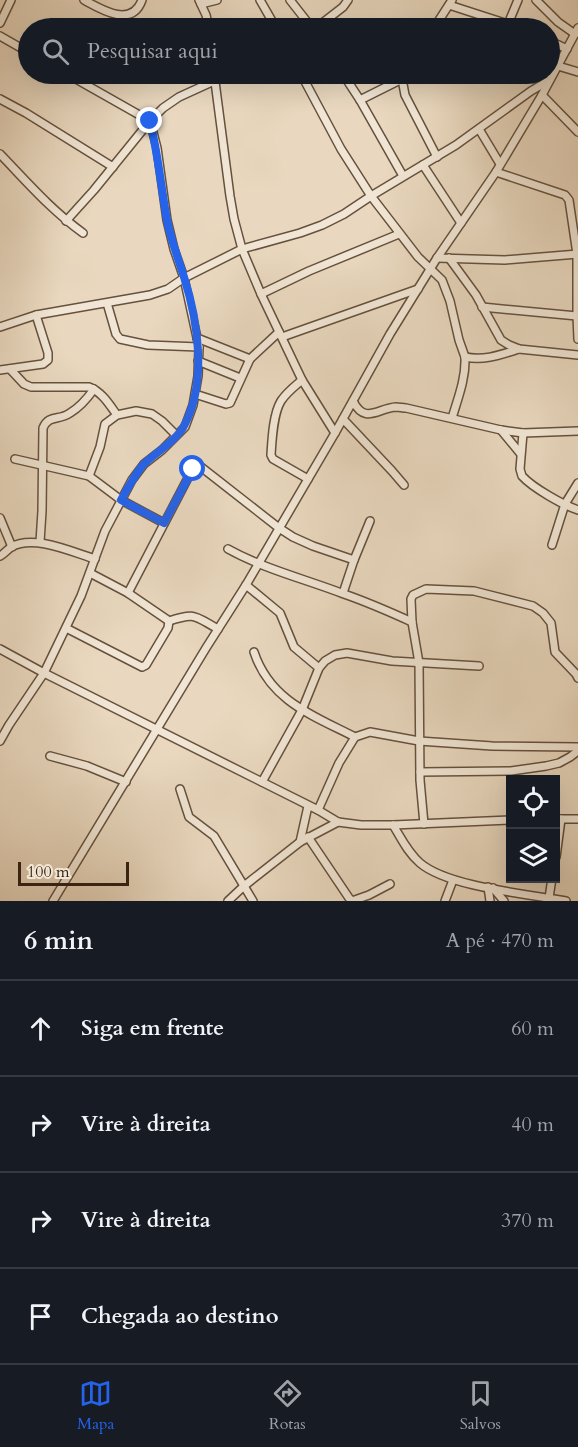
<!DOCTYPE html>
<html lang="pt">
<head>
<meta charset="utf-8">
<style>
	body { margin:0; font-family:Cardo,serif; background:#20242c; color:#f1f3f6 }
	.controls { position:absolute; right:18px; bottom:18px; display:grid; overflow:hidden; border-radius:0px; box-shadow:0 6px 24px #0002 }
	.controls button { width:54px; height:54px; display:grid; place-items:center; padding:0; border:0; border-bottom:2px solid #363941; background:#171b24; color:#f1f3f6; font:30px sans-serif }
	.scale { position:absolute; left:18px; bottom:15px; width:111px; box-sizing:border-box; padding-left:6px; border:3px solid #3a2412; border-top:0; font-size:16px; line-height:21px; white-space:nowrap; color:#3a2412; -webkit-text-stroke:4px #f1e6d5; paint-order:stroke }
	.stop { position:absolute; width:18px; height:18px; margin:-14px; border:4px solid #2563eb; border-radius:50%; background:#fff }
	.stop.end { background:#2563eb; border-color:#fff; box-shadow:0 2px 6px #0008 }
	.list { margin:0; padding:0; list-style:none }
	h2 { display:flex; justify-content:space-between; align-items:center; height:78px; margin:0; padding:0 24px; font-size:26px }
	h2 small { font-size:20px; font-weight:400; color:#9ea1a6 }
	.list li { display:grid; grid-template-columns:39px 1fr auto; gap:18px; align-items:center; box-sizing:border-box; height:96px; padding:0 24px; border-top:2px solid #363941 }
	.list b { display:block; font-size:22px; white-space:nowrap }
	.list em { font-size:20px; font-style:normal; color:#9ea1a6 }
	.icon { flex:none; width:33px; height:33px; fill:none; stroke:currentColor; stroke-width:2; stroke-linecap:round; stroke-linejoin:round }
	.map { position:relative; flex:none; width:578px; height:901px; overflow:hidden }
	.search { position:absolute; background:#171b24; box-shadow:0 6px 24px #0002; left:18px; right:18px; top:18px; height:66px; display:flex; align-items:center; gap:15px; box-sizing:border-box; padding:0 21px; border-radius:33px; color:#9ea1a6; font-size:22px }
	.sheet { height:462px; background:#171b24 }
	nav { display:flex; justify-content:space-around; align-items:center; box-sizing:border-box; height:84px; border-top:2px solid #363941; background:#171b24; font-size:16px; color:#9ea1a6 }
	nav a { display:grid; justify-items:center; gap:3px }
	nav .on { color:#2563eb }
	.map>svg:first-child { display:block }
</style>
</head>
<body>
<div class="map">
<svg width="578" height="901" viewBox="0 0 578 901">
	<rect width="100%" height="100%" fill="#e9d8bf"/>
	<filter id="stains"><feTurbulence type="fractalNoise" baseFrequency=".00333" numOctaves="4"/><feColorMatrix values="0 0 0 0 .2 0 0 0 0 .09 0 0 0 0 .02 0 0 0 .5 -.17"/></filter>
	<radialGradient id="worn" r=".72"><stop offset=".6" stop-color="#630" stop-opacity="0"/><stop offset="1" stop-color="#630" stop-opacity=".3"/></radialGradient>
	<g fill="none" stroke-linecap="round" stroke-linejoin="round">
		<!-- minor casing -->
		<g stroke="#66513d" stroke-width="10">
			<g id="minor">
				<path d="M84,0C102,10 132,28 142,0"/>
				<path d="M199,0L206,15L209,28"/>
				<path d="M260,0L276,28"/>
				<path d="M290,0L312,28"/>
				<path d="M536,0L558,22L575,34"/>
				<path d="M201,4L217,0"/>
				<path d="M449,5L520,28"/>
				<path d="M0,23L11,0"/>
				<path d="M508,24L518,0"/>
				<path d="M316,28L343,7L348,0"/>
				<path d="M434,28L452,0"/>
				<path d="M0,36L28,52"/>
				<path d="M550,41L567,49"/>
				<path d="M558,66L578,72"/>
				<path d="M214,74L230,196L234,219L242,249L261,294L302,380L335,433"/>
				<path d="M301,74L341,149L371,196L418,257L442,280L450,301L459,340L465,357C466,378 458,398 452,418"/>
				<path d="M343,74L360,100L403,176"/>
				<path d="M406,74L402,79L405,95L437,157"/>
				<path d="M542,95L578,132"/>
				<path d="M0,99L26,113L113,167"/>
				<path d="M360,100L402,79"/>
				<path d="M479,129L500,164"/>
				<path d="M0,154C27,182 51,210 83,233"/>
				<path d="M423,165L461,223"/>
				<path d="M496,172L565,195L569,200L577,254V316L578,339"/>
				<path d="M66,221L94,190L150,121L163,108L179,97L214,81"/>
				<path d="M437,258L505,260L578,254"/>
				<path d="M449,258L476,295L501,340L509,345L519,349L578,355"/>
				<path d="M261,294L309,271L399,234"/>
				<path d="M107,303L116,334L120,339L148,345L199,347"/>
				<path d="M482,307L577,316"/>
				<path d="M0,327L36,315L150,295L168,289L184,278L242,249L300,233L322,225L344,214L371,196L456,145L531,91L548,81"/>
				<path d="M282,337L418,289"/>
				<path d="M197,338L250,359"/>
				<path d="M465,357C484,361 500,355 519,349"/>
				<path d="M198,361L240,378"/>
				<path d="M10,369L24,384L31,387H89C102,392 109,404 117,415"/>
				<path d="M0,370L43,364L48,360V353L36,315"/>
				<path d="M302,380C295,386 286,393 281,401C273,414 272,440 271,455L273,459L308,479"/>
				<path d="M195,394L226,404L230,403L250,359L279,332"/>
				<path d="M353,401C365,425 378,408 396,407C399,407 403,408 406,408L501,430L523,433L578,431"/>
				<path d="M343,419L392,471L404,485"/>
				<path d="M501,430L520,453"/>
				<path d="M523,433L520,469L522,476C533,488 563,505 578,510"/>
				<path d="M15,459L89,476L121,500L164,523"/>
				<path d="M89,476L100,447L105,424L117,415L136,411L152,414L162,421L176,435"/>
				<path d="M0,518L12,547"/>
				<path d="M40,542L42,511L43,428C49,414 59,421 70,413C80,407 87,399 94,389"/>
				<path d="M552,545L565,504L578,483"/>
				<path d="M228,549C264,569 305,579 344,594C367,602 390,612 412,622"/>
				<path d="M0,556C4,554 7,550 11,547C34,534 72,552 95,559"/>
				<path d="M354,560L370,521"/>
				<path d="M90,573L128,593L169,621"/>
				<path d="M246,585L280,613L294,647L319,668"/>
				<path d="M128,593L190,474L193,469L201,467L279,528L293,537L313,546L354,560L343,593"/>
				<path d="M169,621C196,612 194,616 218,629"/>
				<path d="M66,628L142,667L146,665L168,628L169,621"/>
				<path d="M0,649L44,673L318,810L338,822L361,825H393L510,820"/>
				<path d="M254,652C270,701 314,716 355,737"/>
				<path d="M0,741L9,725L44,673L81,596L105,531L132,480L144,464L162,450L185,427L193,405L198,376L199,347L184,278L174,249L167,220L157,148L150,121L67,74"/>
				<path d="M50,756L87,766L126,782"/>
				<path d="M420,772L511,771L546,766L559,763L570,757L578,751"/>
				<path d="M262,782L302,710L319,668L325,661L335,655L347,653L392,661L479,666"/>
				<path d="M180,789L189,817L214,836L253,901"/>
				<path d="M318,810L339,763L355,737L370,732L419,741L492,746L578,747"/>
				<path d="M556,819H578"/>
				<path d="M424,824L420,780L419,663L412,622L411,599L413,595L426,589L474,591L533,606L543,613L551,623L555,652L576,674L578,678"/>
				<path d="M393,825C401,838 408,853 420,863C448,887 528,894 566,901"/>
				<path d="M308,837L349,898L352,901"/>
				<path d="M300,842L308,806"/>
				<path d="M556,857L561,819"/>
				<path d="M488,887L490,901"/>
				<path d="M493,888L504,901"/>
				<path d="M549,898L552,878"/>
				<path d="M53,901L206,648L246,585L335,433L390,334L437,258L496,172L542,95L578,28"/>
				<path d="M228,901L244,886L300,842L338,822"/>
				<path d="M352,901L369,895L390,884"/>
				<path d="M445,901L453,880"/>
			</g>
		</g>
		<!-- minor -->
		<use href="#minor" stroke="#f1e6d5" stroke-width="7"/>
	</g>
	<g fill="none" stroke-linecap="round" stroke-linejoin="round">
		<!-- route -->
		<path stroke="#2563eb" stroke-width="8" d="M150,121C158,154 161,187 167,220C171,240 178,258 184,277C198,321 207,381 185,424C177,441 156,452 143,465C134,476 128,488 121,500L164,523L193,469"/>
	</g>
	<rect width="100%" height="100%" filter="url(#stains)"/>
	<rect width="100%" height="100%" fill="url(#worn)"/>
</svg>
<div class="controls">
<button><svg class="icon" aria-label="locate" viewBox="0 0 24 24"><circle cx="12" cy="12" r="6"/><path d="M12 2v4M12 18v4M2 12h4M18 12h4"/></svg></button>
<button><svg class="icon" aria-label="layers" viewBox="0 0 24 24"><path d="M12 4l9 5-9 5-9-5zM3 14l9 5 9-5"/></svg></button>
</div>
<div class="scale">100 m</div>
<div class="stop" style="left:193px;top:469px"></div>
<div class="stop end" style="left:150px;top:121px"></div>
<div class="search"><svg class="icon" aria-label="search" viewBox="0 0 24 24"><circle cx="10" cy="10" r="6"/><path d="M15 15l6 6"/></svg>Pesquisar aqui</div>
</div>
<section class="sheet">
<h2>6 min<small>A pé · 470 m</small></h2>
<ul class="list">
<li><svg class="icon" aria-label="ahead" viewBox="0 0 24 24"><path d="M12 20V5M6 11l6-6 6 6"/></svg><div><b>Siga em frente</b></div><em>60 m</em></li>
<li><svg class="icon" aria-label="right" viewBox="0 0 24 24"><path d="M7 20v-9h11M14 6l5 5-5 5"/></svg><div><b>Vire à direita</b></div><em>40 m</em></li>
<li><svg class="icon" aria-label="right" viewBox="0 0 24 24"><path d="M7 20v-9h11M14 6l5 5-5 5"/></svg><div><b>Vire à direita</b></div><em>370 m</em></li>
<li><svg class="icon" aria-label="arrive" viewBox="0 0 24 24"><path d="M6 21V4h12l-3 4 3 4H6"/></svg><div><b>Chegada ao destino</b></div></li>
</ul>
</section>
<nav>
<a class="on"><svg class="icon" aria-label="map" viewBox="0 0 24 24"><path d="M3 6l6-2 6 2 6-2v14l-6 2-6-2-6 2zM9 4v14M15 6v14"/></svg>Mapa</a>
<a><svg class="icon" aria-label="directions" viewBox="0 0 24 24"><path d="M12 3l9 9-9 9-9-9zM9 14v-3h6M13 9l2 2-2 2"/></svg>Rotas</a>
<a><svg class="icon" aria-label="saved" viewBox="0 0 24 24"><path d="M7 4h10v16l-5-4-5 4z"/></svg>Salvos</a>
</nav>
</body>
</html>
